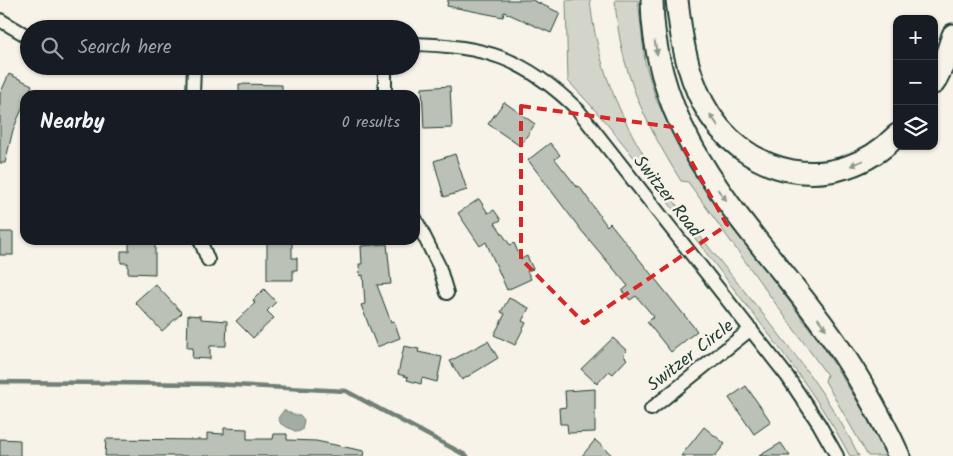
<!DOCTYPE html>
<html lang="en">
<head>
<meta charset="utf-8">
<style>
	body { margin:0; font-family:Kalam,sans-serif; background:#20242c; color:#f1f3f6 }
	.controls { position:absolute; right:15px; top:15px; display:grid; overflow:hidden; border-radius:10px; box-shadow:0 1px 4px #0004 }
	.controls button { width:45px; height:45px; display:grid; place-items:center; padding:0; border:0; border-bottom:1px solid #363941; background:#171b24; color:#f1f3f6; font:25px sans-serif }
	.list { margin:0; padding:0; list-style:none }
	h2 { display:flex; justify-content:space-between; align-items:center; height:65px; margin:0; padding:0 20px; font-size:21px }
	h2 small { font-size:16px; font-weight:400; color:#9ea1a6 }
	.icon { flex:none; width:28px; height:28px; fill:none; stroke:currentColor; stroke-width:2; stroke-linecap:round; stroke-linejoin:round }
	.map { position:relative; flex:none; width:953px; height:456px; overflow:hidden }
	.search { position:absolute; background:#171b24; box-shadow:0 1px 4px #0004; left:20px; top:20px; width:400px; height:55px; display:flex; align-items:center; gap:12px; box-sizing:border-box; padding:0 18px; border-radius:28px; color:#9ea1a6; font-size:19px }
	.panel { position:absolute; background:#171b24; box-shadow:0 1px 4px #0004; left:20px; top:90px; width:400px; height:155px; border-radius:15px }
	.map>svg:first-child { display:block }
</style>
</head>
<body>
<div class="map">
<svg width="953" height="456" viewBox="0 0 953 456">
	<rect width="100%" height="100%" fill="#f7f3e8"/>
	<filter id="ink" filterUnits="userSpaceOnUse"><feTurbulence type="fractalNoise" baseFrequency=".02" numOctaves="2"/><feDisplacementMap in="SourceGraphic" scale="10" xChannelSelector="R" yChannelSelector="G"/><feConvolveMatrix kernelMatrix="1 2 1 2 8 2 1 2 1" color-interpolation-filters="sRGB"/></filter>
	<g filter="url(#ink)">
		<!-- green -->
		<g fill="#d3d5ca" stroke="#79897f">
			<path d="M566,0H590C608,187 781,297 859,456H850C812,385 759,322 710,258C664,198 621,135 568,81Z"/>
			<path d="M615,0H638L645,62L656,99L691,170L822,345L864,412L886,456H868L825,381L827,375L688,182L681,181C644,121 620,72 615,0Z"/>
		</g>
		<!-- water -->
		<path fill="#a4ada3" stroke="#6f8077" d="M284,410L294,415H300L304,420L302,430L297,432L281,424L278,418Z"/>
		<g fill="none" stroke-linecap="round" stroke-linejoin="round">
			<!-- stream -->
			<path stroke="#6f8077" stroke-width="4.5" d="M0,382L212,384L346,391L467,456"/>
		</g>
		<!-- building -->
		<g fill="#bbc1b6" stroke="#1f3d34">
			<path d="M448,0H532L560,13L551,33L504,12L503,17L447,6Z"/>
			<path d="M9,74L32,85L28,95H25V102L13,130L5,163H0V94Z"/>
			<path d="M239,84L282,85V95H239Z"/>
			<path d="M450,86L452,128L424,129L422,88Z"/>
			<path d="M504,102L535,124L520,146L488,124Z"/>
			<path d="M550,143L560,155L555,159L577,187L579,186L607,226L610,223L697,331L671,352L647,322L654,317L636,296L630,300L622,291L628,286L581,230L528,160Z"/>
			<path d="M455,154L467,190L444,197L434,161Z"/>
			<path d="M479,199L488,213L494,210L501,220L495,223L510,245L514,243L521,259L527,256L533,269L527,271L531,279L507,290L486,242L480,246L458,213Z"/>
			<rect x="0" y="232" width="13" height="23"/>
			<path d="M129,240H155V274L128,273V263H121V251H129Z"/>
			<path d="M267,241H292V258H297V270H293V280H267Z"/>
			<path d="M387,244L391,284L377,285L391,322L394,321L400,338L377,347L361,305L365,304L363,275L360,276L359,264H362L361,246Z"/>
			<path d="M155,284L182,313L162,331L135,302Z"/>
			<path d="M264,289L276,302L267,311L274,318L253,338L236,321L255,303L253,300Z"/>
			<path d="M509,298L529,308L522,321L526,323L515,345L494,335L505,314L501,312Z"/>
			<path d="M188,315L201,316V319L227,321L226,346H210V359L192,358L193,348H187Z"/>
			<path d="M613,338L627,351L623,355L627,359L613,374L609,371L597,384L581,369Z"/>
			<path d="M488,341L498,358L462,380L450,361Z"/>
			<path d="M404,346L419,349L418,352L442,357L437,382L422,378L421,384L407,380L408,377L398,374Z"/>
			<path d="M746,386L771,422L754,434L729,398Z"/>
			<path d="M595,389V432L568,433L567,424H560L559,408L566,407L565,391Z"/>
			<path d="M704,427L725,444L715,456H681Z"/>
			<path d="M224,428L247,429V439H273L274,434H287V440L316,441L364,451L363,456H105L106,439L207,440V433L224,434Z"/>
			<path d="M0,439L20,440V456H0Z"/>
			<path d="M595,440L613,456H582Z"/>
			<path d="M781,443L790,456H759Z"/>
		</g>
		<g fill="none" stroke-linecap="round" stroke-linejoin="round">
			<!-- street casing -->
			<g stroke="#1f3d34" stroke-width="16">
				<g id="street">
					<path d="M0,20L29,37"/>
					<path d="M411,44C484,45 525,58 578,110L787,376L819,424L837,456"/>
					<path d="M193,95L194,66"/>
					<path d="M385,95V66"/>
					<path d="M415,218L439,266L447,293"/>
					<path d="M200,240L208,260"/>
					<path d="M651,409L751,329"/>
				</g>
			</g>
			<!-- highway casing -->
			<g stroke="#1f3d34" stroke-width="25">
				<g id="highway">
					<path d="M652,0C654,140 747,221 823,325C853,366 878,410 899,456"/>
					<path d="M677,0C681,36 686,70 703,103C742,178 836,198 897,135"/>
					<path d="M934,83L943,65L953,35"/>
				</g>
			</g>
			<!-- street -->
			<use href="#street" stroke="#f7f3e8" stroke-width="12"/>
			<!-- highway -->
			<use href="#highway" stroke="#f7f3e8" stroke-width="21"/>
		</g>
		<!-- one-way arrows -->
		<defs><path id="oneway-solid" d="M-6-.8H1V-3.2L6.5 0L1 3.2V.8H-6Z" transform="scale(1.25)"/></defs>
		<g fill="#8b988e">
			<use href="#oneway-solid" transform="translate(656 48) rotate(79)"/>
			<use href="#oneway-solid" transform="translate(714 120) rotate(-126)"/>
			<use href="#oneway-solid" transform="translate(857 163) rotate(157)"/>
			<use href="#oneway-solid" transform="translate(722 195) rotate(52)"/>
			<use href="#oneway-solid" transform="translate(822 324) rotate(54)"/>
		</g>
	</g>
	<!-- marked area -->
	<path fill="none" stroke="#d62828" stroke-width="4" stroke-dasharray="10 6" stroke-linejoin="round" d="M521,106L672,127L727,225L584,323L521,259Z"/>
	<g text-anchor="middle" stroke-width="5" stroke-linejoin="round" paint-order="stroke">
		<!-- street labels -->
		<g font-size="18" fill="#1f3d34" stroke="#f7f3e8">
			<text transform="translate(668 196) rotate(52)" y="6">Switzer Road</text>
			<text transform="translate(690 355) rotate(-38)" y="6">Switzer Circle</text>
		</g>
	</g>
</svg>
<div class="controls">
<button>+</button>
<button>−</button>
<button><svg class="icon" aria-label="layers" viewBox="0 0 24 24"><path d="M12 4l9 5-9 5-9-5zM3 14l9 5 9-5"/></svg></button>
</div>
<div class="search"><svg class="icon" aria-label="search" viewBox="0 0 24 24"><circle cx="10" cy="10" r="6"/><path d="M15 15l6 6"/></svg>Search here</div>
<section class="panel">
<h2>Nearby<small>0 results</small></h2>
<ul class="list">
</ul>
</section>
</div>
</body>
</html>
